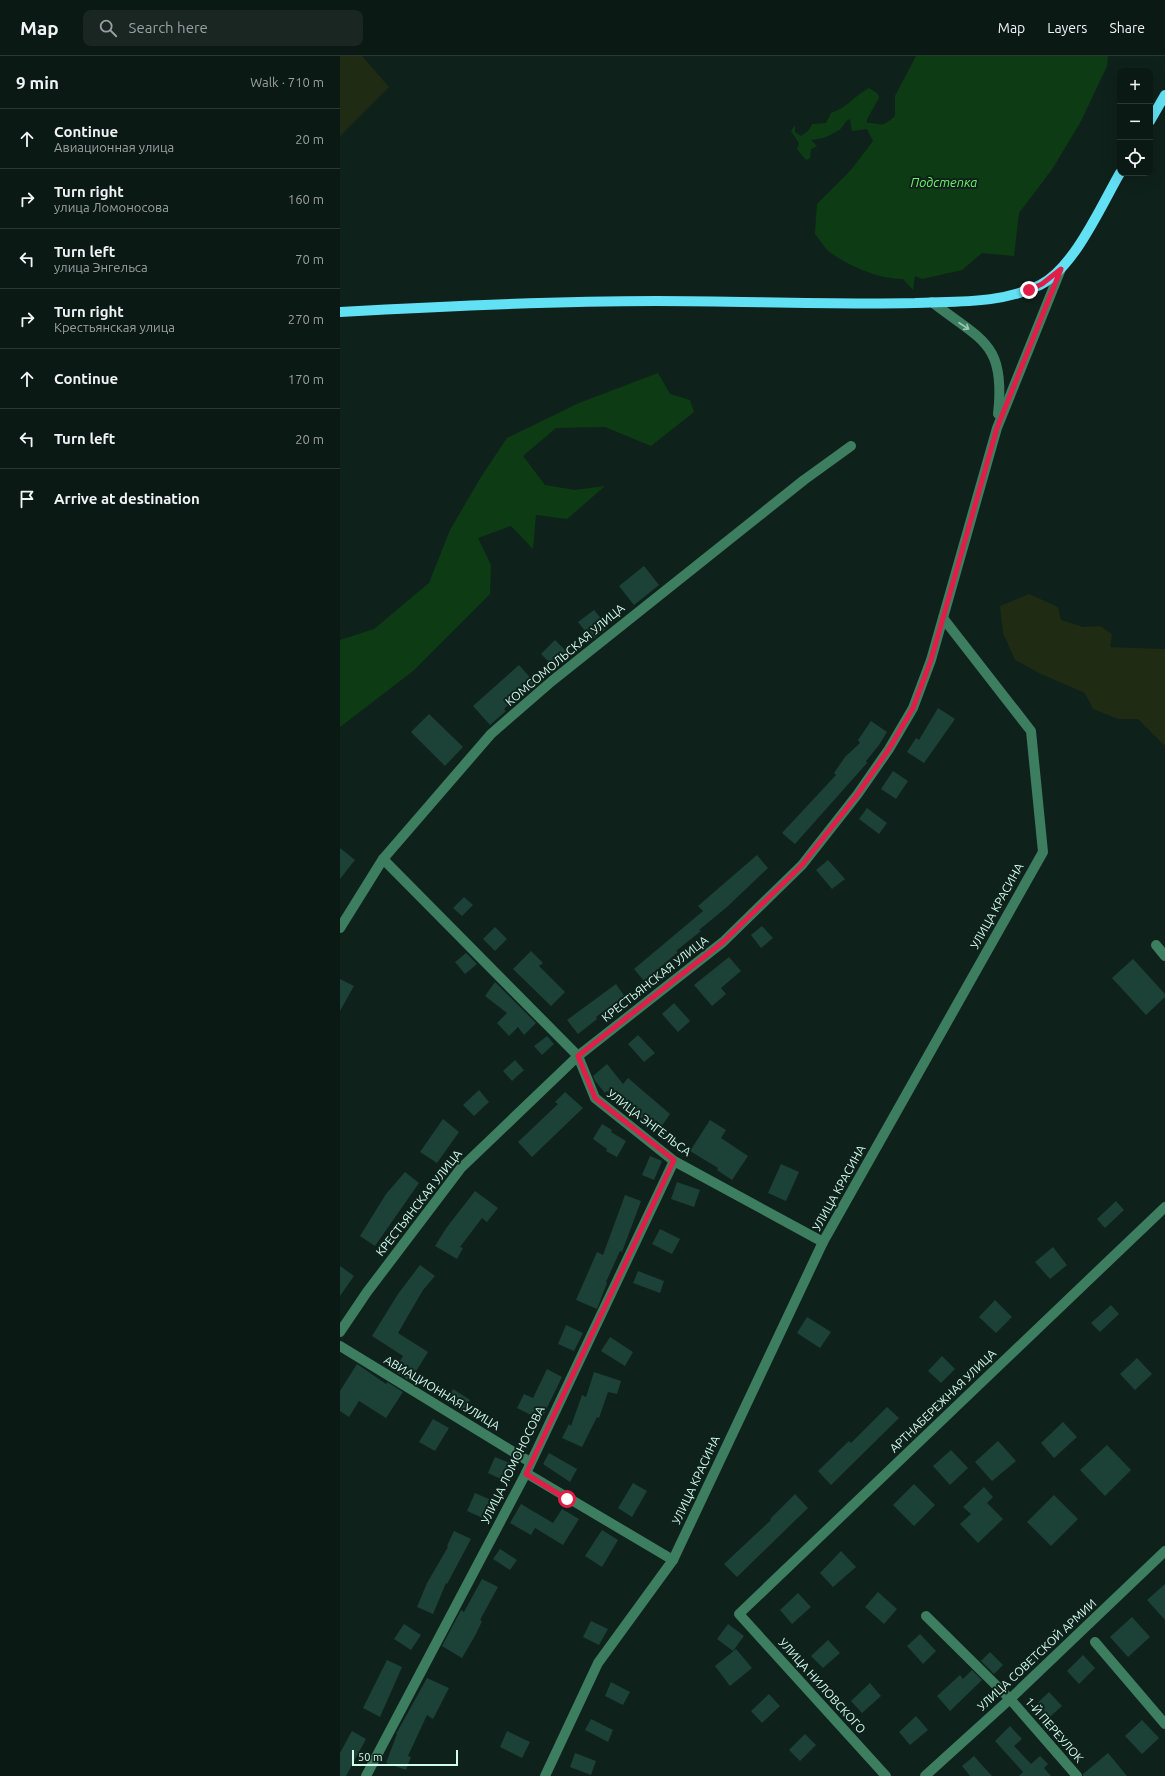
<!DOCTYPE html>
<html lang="en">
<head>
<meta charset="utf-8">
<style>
	body { margin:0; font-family:Ubuntu,sans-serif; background:#192622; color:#f1f3f6 }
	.controls { position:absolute; right:12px; top:12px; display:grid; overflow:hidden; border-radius:8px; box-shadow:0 4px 16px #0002 }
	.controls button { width:36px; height:36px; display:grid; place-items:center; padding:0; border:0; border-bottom:1px solid #2b3834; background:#0b1914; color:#f1f3f6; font:20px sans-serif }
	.scale { position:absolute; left:12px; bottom:10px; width:106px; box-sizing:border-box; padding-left:4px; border:2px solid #d2fcec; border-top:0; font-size:11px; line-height:14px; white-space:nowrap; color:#d2fcec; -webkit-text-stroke:3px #0f211b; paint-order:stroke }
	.stop { position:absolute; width:12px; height:12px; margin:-9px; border:3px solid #e11d48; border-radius:50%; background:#fff }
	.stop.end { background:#e11d48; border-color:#fff; box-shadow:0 1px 4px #0008 }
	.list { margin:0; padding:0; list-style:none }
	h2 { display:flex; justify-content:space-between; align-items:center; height:52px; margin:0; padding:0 16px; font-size:17px }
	h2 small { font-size:13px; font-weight:400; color:#9aa0a0 }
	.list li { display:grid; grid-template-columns:26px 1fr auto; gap:12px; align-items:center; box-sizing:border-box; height:60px; padding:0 16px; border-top:1px solid #2b3834 }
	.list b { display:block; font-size:15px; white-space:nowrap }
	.list p { margin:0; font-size:13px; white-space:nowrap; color:#9aa0a0 }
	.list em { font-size:13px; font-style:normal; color:#9aa0a0 }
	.icon { flex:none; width:22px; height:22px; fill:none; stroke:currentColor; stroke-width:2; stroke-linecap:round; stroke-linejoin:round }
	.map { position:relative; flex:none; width:825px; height:1720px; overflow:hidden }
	header { display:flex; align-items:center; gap:24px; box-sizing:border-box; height:56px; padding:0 20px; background:#0b1914; border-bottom:1px solid #2b3834 }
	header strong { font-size:19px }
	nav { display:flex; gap:22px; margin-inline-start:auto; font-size:14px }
	.search { width:280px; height:36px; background:#192622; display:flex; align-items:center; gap:10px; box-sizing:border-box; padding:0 14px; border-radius:8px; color:#9aa0a0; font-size:15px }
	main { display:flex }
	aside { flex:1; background:#0b1914 }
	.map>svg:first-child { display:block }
</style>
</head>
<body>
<header>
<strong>Map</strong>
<div class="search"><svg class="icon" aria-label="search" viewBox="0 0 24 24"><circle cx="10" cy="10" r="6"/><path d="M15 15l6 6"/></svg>Search here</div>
<nav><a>Map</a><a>Layers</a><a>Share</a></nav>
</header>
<main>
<aside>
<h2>9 min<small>Walk · 710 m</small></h2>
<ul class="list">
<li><svg class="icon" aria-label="ahead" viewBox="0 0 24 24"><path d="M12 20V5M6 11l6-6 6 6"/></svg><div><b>Continue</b><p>Авиационная улица</p></div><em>20 m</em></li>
<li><svg class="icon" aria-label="right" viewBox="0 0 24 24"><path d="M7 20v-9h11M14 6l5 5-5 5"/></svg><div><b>Turn right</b><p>улица Ломоносова</p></div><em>160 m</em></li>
<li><svg class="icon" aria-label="left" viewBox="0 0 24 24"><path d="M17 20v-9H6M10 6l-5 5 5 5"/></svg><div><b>Turn left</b><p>улица Энгельса</p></div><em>70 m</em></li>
<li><svg class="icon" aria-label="right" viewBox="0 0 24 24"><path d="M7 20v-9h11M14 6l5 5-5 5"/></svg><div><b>Turn right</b><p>Крестьянская улица</p></div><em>270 m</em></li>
<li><svg class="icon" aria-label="ahead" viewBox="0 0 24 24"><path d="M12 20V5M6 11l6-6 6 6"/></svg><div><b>Continue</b></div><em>170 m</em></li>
<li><svg class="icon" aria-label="left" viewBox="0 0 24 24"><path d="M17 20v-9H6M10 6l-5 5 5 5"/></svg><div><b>Turn left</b></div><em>20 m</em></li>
<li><svg class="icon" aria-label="arrive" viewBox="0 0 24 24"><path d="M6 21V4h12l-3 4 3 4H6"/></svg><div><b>Arrive at destination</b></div></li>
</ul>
</aside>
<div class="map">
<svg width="825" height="1720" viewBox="0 0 825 1720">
	<rect width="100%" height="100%" fill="#0f211b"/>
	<!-- green -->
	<g fill="#1f2b13">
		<path d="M0,0H22L49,31L0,80Z"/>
		<path d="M689,538L718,551L721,564L743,571L760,570L772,578L770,591L825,593V690L798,663H778L753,653L745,637L701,618L675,604L663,577L660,550Z"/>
	</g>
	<!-- water -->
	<g fill="#0d3c14">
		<path d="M576,0H768L767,10L741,65L713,112L679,157L674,200L642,197L622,214L582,223L575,220L573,234L563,223C539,223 511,211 491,197C485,193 480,184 475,178L477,148L511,114L533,85L527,73L512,75L510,63C504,65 504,71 499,74C490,80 482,83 471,84L477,90L471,93L470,102L466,104L457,93L459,87L451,75L455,69V76L461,80L469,74L472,68L486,67L491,57C507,52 515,39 529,32L538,38L539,42L527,63V67C544,67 540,73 555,60V40Z"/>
		<path d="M318,317L330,338L350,344L354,356L311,390L265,371L216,372L183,400L205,429L235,434L265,430L227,463L196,459L193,493L171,470L138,482L151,509L150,538L73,615L0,671V584L34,573L89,527L110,474L141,421L167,382L239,347Z"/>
	</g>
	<!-- building -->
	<g fill="#1c4136">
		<path d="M304,510L319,529L294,549L279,530Z"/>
		<path d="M254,554L268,571L252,584L238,566Z"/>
		<path d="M215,584L230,599L216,613L201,598Z"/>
		<path d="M179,609L194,626L164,653L166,655L150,669L133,650Z"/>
		<path d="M598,652L615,663L584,707L567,696L576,682L579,684Z"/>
		<path d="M89,658L123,691L105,710L71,676Z"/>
		<path d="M531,665L547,676L539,689L526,705L527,707L455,788L442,777L496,719L494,717L505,701L520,687L518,684Z"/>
		<path d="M553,715L568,725L556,743L541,733Z"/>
		<path d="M527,752L547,767L539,778L519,763Z"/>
		<path d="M0,792L15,804L0,823Z"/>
		<path d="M417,799L428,812L387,851L359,874L361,875L336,895L338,896L304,925L294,913L363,855L358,850Z"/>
		<path d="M488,804L505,823L492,833L476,814Z"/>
		<path d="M124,841L133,849L122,860L113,852Z"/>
		<path d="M422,870L433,882L421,892L411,879Z"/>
		<path d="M155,871L167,883L155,895L143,883Z"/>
		<path d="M191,895L203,907L199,910L225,936L211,950L173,913Z"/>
		<path d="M126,897L137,908L125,918L115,906Z"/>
		<path d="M389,901L401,915L381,932L386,938L372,950L354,929Z"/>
		<path d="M793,903L825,938V941L806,959L772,922Z"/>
		<path d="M0,923L14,930L0,955Z"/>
		<path d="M155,926L196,967L184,979L178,971L169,980L157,967L167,957L145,940Z"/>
		<path d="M276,928L285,941L256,961L257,963L238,978L227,964Z"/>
		<path d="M334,947L350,965L338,976L322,958Z"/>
		<path d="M298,979L315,997L304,1006L288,988Z"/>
		<path d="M207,980L214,988L202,999L194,990Z"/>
		<path d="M175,1004L184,1014L172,1025L163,1015Z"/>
		<path d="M267,1008L283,1028L288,1022L330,1058L319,1074L291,1055L267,1035L265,1037L255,1025L253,1020Z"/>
		<path d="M139,1034L149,1046L134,1060L123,1049Z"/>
		<path d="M225,1036L243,1052L192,1101L178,1086L218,1048L215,1046Z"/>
		<path d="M103,1063L119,1076L97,1107L80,1096Z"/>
		<path d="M370,1064L386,1074L381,1082L408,1100L392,1124L377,1114L378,1112L350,1095Z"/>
		<path d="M262,1068L272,1074L271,1076L286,1085L277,1101L266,1095L267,1093L253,1083Z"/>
		<path d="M310,1100L322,1105L314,1124L302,1119Z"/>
		<path d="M441,1108L459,1116L446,1145L428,1137Z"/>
		<path d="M65,1116L79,1127L35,1190L20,1180L46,1138Z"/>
		<path d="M337,1126L360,1134L354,1151L331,1143Z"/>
		<path d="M135,1135L158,1152L147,1166L142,1162L120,1191L123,1192L117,1203L95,1190L107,1171Z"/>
		<path d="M285,1139L301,1145L282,1196L280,1195L266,1226L267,1227L257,1253L236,1244L257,1196L263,1199Z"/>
		<path d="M776,1145L784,1154L765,1172L757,1163Z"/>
		<path d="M320,1173L340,1183L332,1198L312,1188Z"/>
		<path d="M713,1191L727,1209L710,1223L695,1206Z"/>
		<path d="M80,1209L95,1220L83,1234L58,1277L88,1296L70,1325L54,1315L63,1300L32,1280L58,1238Z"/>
		<path d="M0,1210L14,1220L0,1240Z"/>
		<path d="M298,1215L324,1225L320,1237L293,1227Z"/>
		<path d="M655,1244L672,1261L656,1277L639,1261Z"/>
		<path d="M771,1249L779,1258L760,1276L751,1267Z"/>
		<path d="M467,1261L491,1276L480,1292L457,1277Z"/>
		<path d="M226,1269L243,1277L234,1295L218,1288Z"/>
		<path d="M270,1281L293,1296L285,1310L261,1295Z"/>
		<path d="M602,1300L615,1313L601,1327L588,1315Z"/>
		<path d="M797,1302L812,1318L795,1334L780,1318Z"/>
		<path d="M17,1308L46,1328L47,1326L63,1336L46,1362L19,1345L9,1361L0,1355V1335Z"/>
		<path d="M207,1313L222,1321L201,1364L177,1352L184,1338L193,1342Z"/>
		<path d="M254,1316L281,1325L277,1338L268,1336L259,1362L257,1361L242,1391L222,1382L229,1368L231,1370L242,1339L246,1341Z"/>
		<path d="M113,1333L130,1344L123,1355L106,1345Z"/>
		<path d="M547,1351L559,1362L491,1429L478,1415L509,1385L511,1387Z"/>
		<path d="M93,1363L109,1372L95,1395L79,1386Z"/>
		<path d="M723,1366L737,1381L714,1402L701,1387Z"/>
		<path d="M658,1385L676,1405L652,1425L635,1406Z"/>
		<path d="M767,1389L791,1414L765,1440L740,1414Z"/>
		<path d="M611,1394L628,1412L610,1429L593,1410Z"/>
		<path d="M209,1397L237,1413L230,1426L203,1408Z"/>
		<path d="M155,1401L172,1408L165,1425L148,1417Z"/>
		<path d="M293,1427L307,1435L292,1461L278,1452Z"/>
		<path d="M574,1428L595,1449L574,1470L553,1449Z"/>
		<path d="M644,1431L653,1441L647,1447L663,1463L638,1487L620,1468L631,1458L623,1451Z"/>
		<path d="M135,1437L151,1444L143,1462L127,1455Z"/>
		<path d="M455,1438L468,1452L397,1521L384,1508L431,1464L430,1463Z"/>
		<path d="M714,1439L738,1463L711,1490L687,1466Z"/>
		<path d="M181,1448L213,1467L222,1453L239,1463L223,1489L195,1472L191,1479L170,1467Z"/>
		<path d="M262,1474L278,1484L262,1511L245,1500Z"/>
		<path d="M114,1475L131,1483L107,1528L106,1527L93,1558L77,1551L87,1527L108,1491L107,1490Z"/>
		<path d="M160,1493L177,1504L170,1514L153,1503Z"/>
		<path d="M501,1495L516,1511L493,1531L480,1517Z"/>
		<path d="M142,1523L158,1531L140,1564L142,1565L136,1578L122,1602L102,1590L121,1554L124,1556Z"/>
		<path d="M825,1528V1564L807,1544Z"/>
		<path d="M538,1536L557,1553L544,1568L525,1551Z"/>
		<path d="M458,1537L471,1551L452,1568L440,1554Z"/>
		<path d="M792,1561L810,1581L788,1601L770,1581Z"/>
		<path d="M251,1565L268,1573L259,1589L243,1581Z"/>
		<path d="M64,1568L81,1579L71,1594L54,1583Z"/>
		<path d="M388,1568L404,1580L393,1595L377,1583Z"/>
		<path d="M580,1578L596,1595L583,1608L567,1590Z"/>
		<path d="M488,1584L500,1597L483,1612L471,1600Z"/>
		<path d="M396,1593L412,1612L390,1630L375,1610Z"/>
		<path d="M650,1596L663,1609L654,1618L641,1605Z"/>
		<path d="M743,1599L755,1612L739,1628L727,1615Z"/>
		<path d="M47,1604L62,1611L40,1661L23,1652Z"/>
		<path d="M632,1614L642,1624L610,1655L597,1640L620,1619L623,1623Z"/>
		<path d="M87,1622L109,1632L93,1663L87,1659L68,1700L71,1701L66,1714L46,1707L57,1678H56Z"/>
		<path d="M271,1626L290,1636L283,1649L265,1640Z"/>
		<path d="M530,1627L541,1640L522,1657L511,1645Z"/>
		<path d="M709,1636L722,1650L704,1666L692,1652Z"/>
		<path d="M429,1638L440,1650L422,1667L411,1655Z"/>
		<path d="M576,1660L588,1674L570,1689L559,1676Z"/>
		<path d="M251,1663L273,1674L268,1686L245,1674Z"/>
		<path d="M802,1664L819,1682L802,1698L785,1680Z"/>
		<path d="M670,1670L682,1683L674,1690L691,1708L700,1700L708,1708L704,1712L711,1720H679L683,1716L655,1685Z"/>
		<path d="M12,1675L26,1683L6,1720H0V1697Z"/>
		<path d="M167,1675L190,1686L182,1702L160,1691Z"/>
		<path d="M465,1678L476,1689L460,1705L449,1694Z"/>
		<path d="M235,1697L256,1705L251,1719L230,1711Z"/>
		<path d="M768,1697L787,1720H743V1718Z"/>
		<path d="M634,1700L641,1708L652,1720H630L622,1710Z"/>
	</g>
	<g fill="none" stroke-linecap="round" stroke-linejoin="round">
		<!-- minor -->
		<g stroke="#3d7d60" stroke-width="10">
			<path d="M592,246C642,285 666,287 658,358"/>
			<path d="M43,803L238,1000L255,1042L334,1105L483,1186"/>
			<path d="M0,872L43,803L151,678L212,625L464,424L511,390"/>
			<path d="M816,889L825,900"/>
			<path d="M0,1276L27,1236L121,1112L238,1000L383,886L462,809L517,739L549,693L573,652L591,604L657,372L721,213"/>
			<path d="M0,1290L190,1406"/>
			<path d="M186,1417L333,1504"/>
			<path d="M586,1560L670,1643L737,1720"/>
			<path d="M755,1586L825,1668"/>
			<path d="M26,1720L186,1417L334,1105"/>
			<path d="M205,1720L258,1607L333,1504L483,1186L703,796L691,675L603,562"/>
			<path d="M546,1720L399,1558L825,1151"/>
			<path d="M585,1720L670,1643L825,1495"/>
		</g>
		<!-- major -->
		<g stroke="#62e0f4" stroke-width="10">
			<path d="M810,65L825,39"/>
			<path d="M0,256C105,250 211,245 317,245C403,245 489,249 575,247C617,245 661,248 700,229C734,212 761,150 780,117"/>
		</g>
	</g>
	<!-- one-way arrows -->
	<defs><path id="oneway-shaft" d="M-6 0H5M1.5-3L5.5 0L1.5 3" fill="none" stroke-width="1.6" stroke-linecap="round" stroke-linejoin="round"/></defs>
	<use stroke="#96c9b4" href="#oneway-shaft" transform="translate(624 270) rotate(33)"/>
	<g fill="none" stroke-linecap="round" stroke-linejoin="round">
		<!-- route -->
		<path stroke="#e11d48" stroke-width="5" d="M227,1443L186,1418L334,1104L255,1042L238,1000L383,886L462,809L517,739L549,693L573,652L591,604L657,372L721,213L702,228L689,234"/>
	</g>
	<g text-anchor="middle" stroke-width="4" stroke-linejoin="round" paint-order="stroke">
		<!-- street labels -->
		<g font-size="12" fill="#d2fcec" stroke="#0f211b">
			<text transform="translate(225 599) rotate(-40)" y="4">КОМСОМОЛЬСКАЯ УЛИЦА</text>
			<text transform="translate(657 850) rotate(-61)" y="4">УЛИЦА КРАСИНА</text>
			<text transform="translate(315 923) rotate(-38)" y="4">КРЕСТЬЯНСКАЯ УЛИЦА</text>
			<text transform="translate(309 1067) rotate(37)" y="4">УЛИЦА ЭНГЕЛЬСА</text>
			<text transform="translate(499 1132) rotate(-61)" y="4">УЛИЦА КРАСИНА</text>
			<text transform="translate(79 1147) rotate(-52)" y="4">КРЕСТЬЯНСКАЯ УЛИЦА</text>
			<text transform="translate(102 1337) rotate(31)" y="4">АВИАЦИОННАЯ УЛИЦА</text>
			<text transform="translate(603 1345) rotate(-44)" y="4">АРТНАБЕРЕЖНАЯ УЛИЦА</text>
			<text transform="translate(173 1409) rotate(-64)" y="4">УЛИЦА ЛОМОНОСОВА</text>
			<text transform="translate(356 1424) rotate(-65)" y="4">УЛИЦА КРАСИНА</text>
			<text transform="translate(697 1599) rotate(-43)" y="4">УЛИЦА СОВЕТСКОЙ АРМИИ</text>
			<text transform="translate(482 1630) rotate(48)" y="4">УЛИЦА НИЛОВСКОГО</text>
			<text transform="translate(714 1674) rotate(49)" y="4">1-Й ПЕРЕУЛОК</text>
		</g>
		<!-- water labels -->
		<g font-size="13" font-style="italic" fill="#6cf468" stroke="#0f211b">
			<text x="604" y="131">Подстепка</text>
		</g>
	</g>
</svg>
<div class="controls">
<button>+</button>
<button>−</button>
<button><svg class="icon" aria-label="locate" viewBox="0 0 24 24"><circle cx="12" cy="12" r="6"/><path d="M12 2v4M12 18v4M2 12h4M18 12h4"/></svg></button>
</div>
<div class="scale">50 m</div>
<div class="stop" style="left:227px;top:1443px"></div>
<div class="stop end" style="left:689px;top:234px"></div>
</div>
</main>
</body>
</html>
